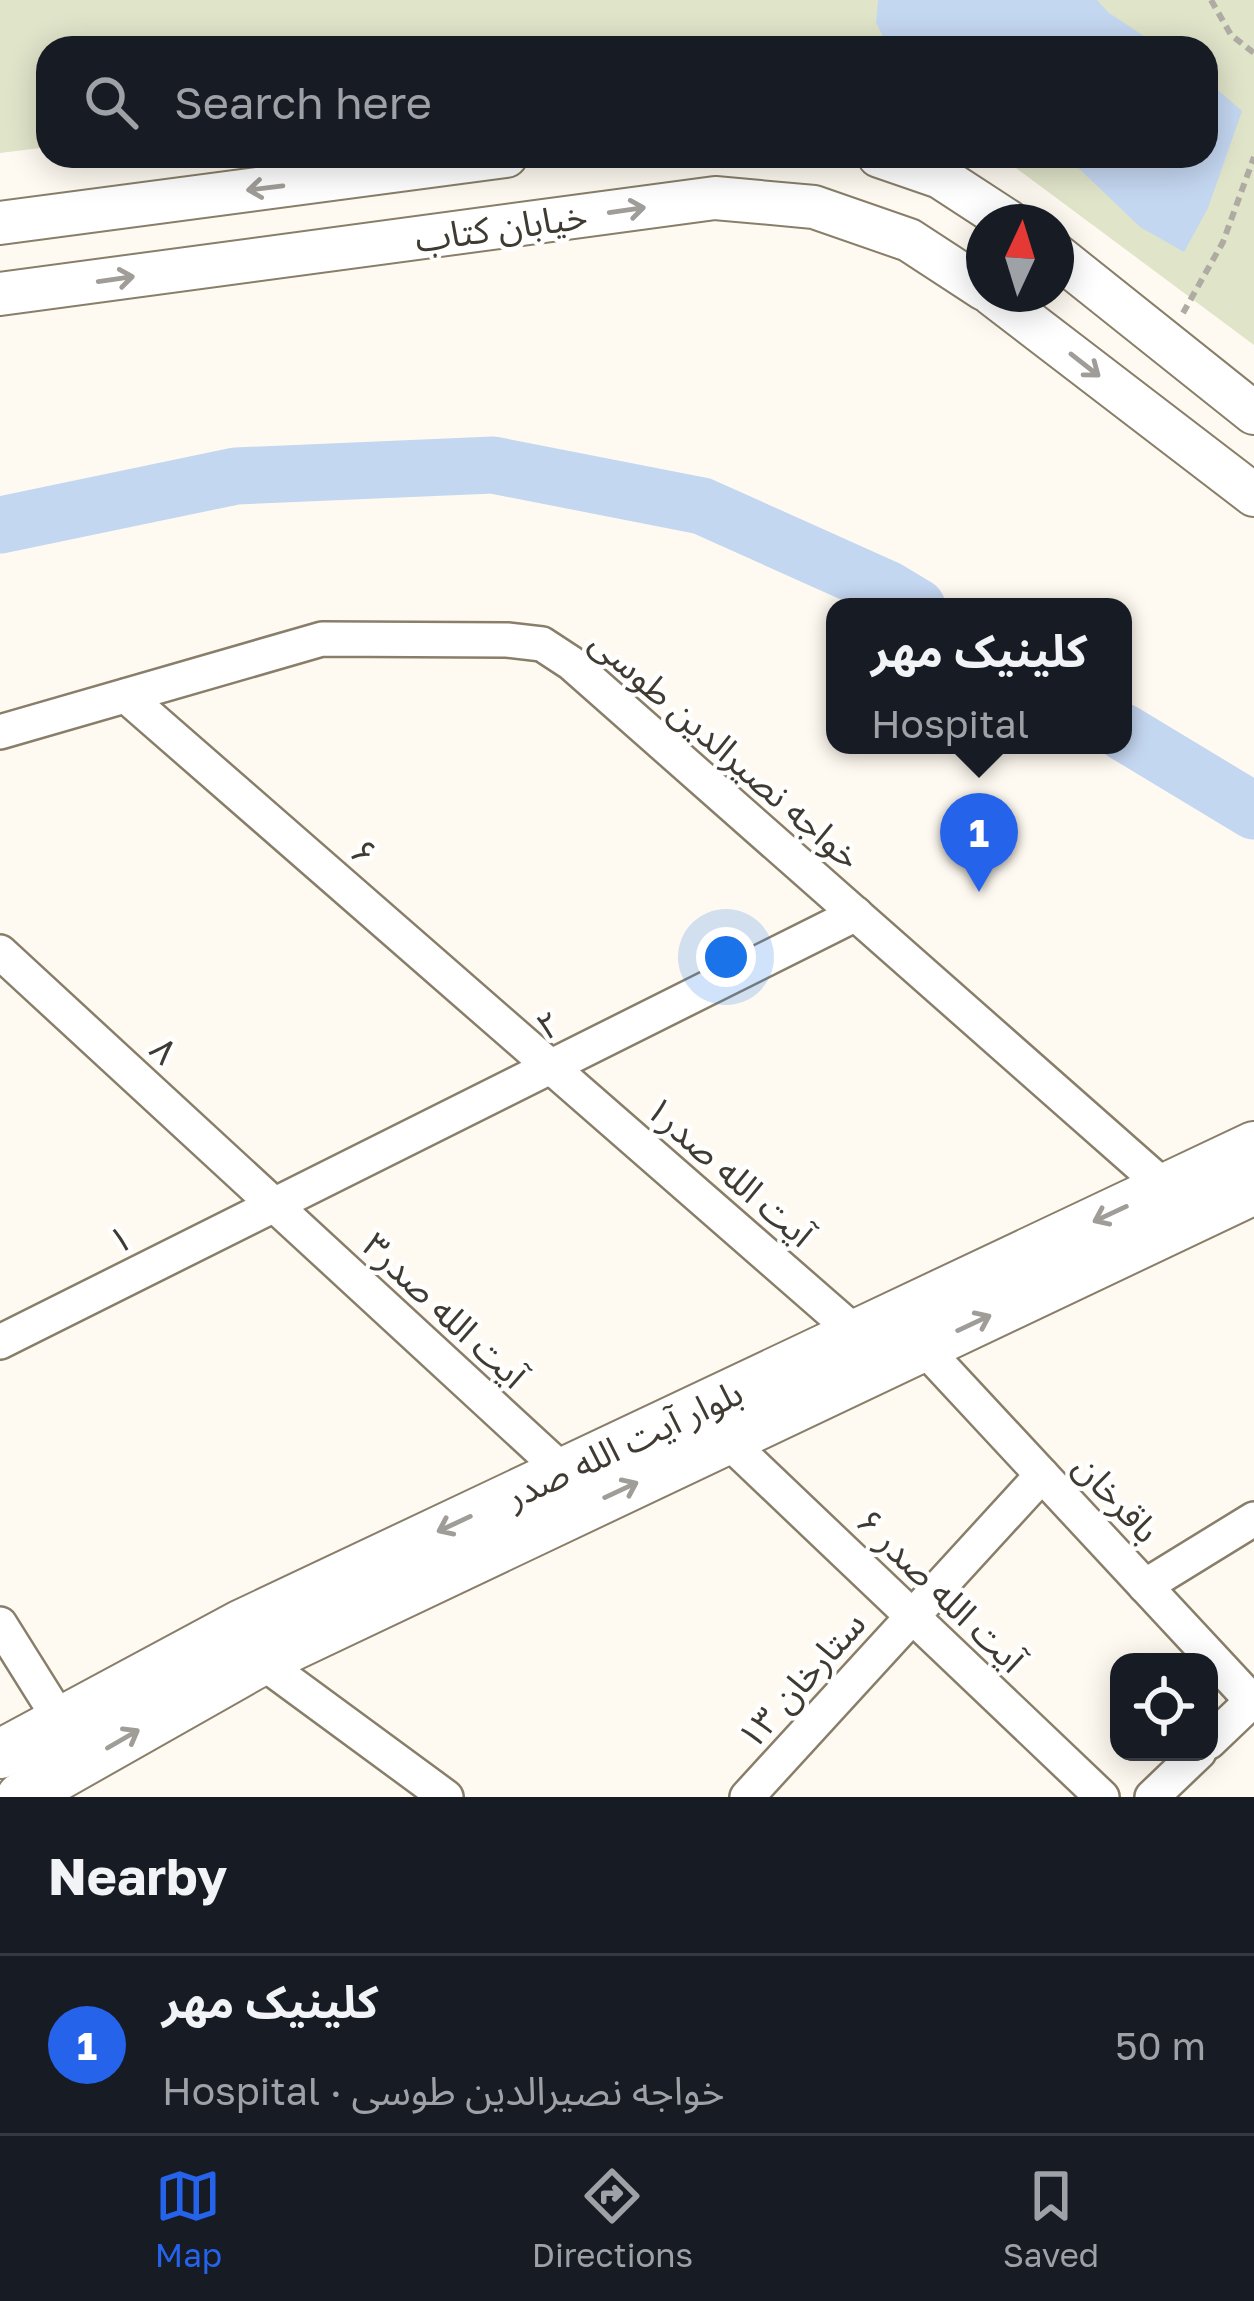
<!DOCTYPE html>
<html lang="en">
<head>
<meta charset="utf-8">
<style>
	body { margin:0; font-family:"Golos Text","Noto Sans Arabic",sans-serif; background:#242831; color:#f1f3f6 }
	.controls { position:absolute; right:36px; bottom:36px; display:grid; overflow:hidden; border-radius:24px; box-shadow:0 6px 30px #0003 }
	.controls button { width:108px; height:108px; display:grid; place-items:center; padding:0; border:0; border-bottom:3px solid #363941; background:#171b24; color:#f1f3f6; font:60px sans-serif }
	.compass { position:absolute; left:966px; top:204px; width:108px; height:108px; border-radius:50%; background:#171b24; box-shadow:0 6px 30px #0003; rotate:4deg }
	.you { position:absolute; left:726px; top:957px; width:42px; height:42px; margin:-30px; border:9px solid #fff; border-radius:50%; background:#1a73e8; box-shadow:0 0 0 18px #1a73e833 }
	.badge { display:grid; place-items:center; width:78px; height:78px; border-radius:50%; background:#2563eb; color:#fff; font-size:39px; font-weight:700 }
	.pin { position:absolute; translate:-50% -99px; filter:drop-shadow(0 3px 6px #0008) }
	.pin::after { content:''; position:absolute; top:63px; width:42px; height:36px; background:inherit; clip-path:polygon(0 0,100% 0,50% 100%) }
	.popup { position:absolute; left:826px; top:598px; width:306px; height:156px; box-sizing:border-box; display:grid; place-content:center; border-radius:24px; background:#171b24; filter:drop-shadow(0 3px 9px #0005); font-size:39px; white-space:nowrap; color:#9ea1a6 }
	.popup b { font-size:45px; color:#f1f3f6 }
	.popup::after { content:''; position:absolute; left:50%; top:100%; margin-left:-24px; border:24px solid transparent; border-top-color:#171b24 }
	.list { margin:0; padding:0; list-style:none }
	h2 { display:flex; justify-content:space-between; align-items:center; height:156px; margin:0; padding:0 48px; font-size:51px }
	h2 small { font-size:39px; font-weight:400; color:#9ea1a6 }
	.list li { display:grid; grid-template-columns:78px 1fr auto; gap:36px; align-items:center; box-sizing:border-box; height:180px; padding:0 48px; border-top:3px solid #363941 }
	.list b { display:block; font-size:45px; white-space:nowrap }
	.list p { margin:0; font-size:39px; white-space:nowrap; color:#9ea1a6 }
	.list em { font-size:39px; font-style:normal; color:#9ea1a6 }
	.icon { flex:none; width:66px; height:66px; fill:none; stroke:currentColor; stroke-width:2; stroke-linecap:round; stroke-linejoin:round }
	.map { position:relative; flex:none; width:1254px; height:1797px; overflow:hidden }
	.search { position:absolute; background:#171b24; box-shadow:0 6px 30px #0003; left:36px; right:36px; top:36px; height:132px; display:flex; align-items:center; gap:30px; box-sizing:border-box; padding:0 42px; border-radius:36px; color:#9ea1a6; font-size:45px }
	.sheet { height:336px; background:#171b24 }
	nav { display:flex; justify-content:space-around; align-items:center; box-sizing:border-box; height:168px; border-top:3px solid #363941; background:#171b24; font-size:33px; color:#9ea1a6 }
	nav a { display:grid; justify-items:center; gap:6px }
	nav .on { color:#2563eb }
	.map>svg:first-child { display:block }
</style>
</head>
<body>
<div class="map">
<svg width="1254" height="1797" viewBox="0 0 1254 1797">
	<rect width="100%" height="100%" fill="#fffaf1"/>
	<!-- green -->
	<path fill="#e0e4c9" d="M0,0H1254V345L1000,156H1206V48H48V147L0,153Z"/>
	<!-- water -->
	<g fill="#c4d7f1">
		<path d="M878,0H1097L1109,13L1162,48H889L876,23Z"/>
		<path d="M1206,80L1242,111L1208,208L1184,252L1140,227L1066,156H1206Z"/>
	</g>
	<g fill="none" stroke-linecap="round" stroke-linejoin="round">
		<!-- river -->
		<g stroke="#c4d7f1" stroke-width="57">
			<path d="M0,525L236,476L493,465L702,506L887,589L917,607"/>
			<path d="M1123,732L1254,811"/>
		</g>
		<!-- minor casing -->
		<g stroke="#887e69" stroke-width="38">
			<g id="minor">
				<path d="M126,696L857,1334"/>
				<path d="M0,732L322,639L507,640L542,644L571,663L1166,1188"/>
				<path d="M0,952L564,1472"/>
				<path d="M0,1342L856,914"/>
				<path d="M923,1347L1254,1703"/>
				<path d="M727,1440L1102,1797"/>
				<path d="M1145,1586L1254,1519"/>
				<path d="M0,1624L62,1723"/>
				<path d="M261,1661L446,1797"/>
				<path d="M1209,1742L1252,1701"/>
				<path d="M747,1797L1042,1475"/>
				<path d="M1152,1797L1199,1752"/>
			</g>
		</g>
		<!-- tertiary casing -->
		<g stroke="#887e69" stroke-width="46">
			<g id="tertiary">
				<path d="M879,156L940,177L1009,222"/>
				<path d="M0,223L506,156"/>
				<path d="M1056,255L1254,413"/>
				<path d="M0,294L715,198L814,207L909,240L984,289"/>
				<path d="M992,294L1254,495"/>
			</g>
		</g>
		<!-- secondary casing -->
		<g stroke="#887e69" stroke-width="52">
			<g id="secondary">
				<path d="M0,1754L242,1624L1254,1146"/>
				<path d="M21,1797L261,1661L1254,1190"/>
			</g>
		</g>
		<!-- path -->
		<g stroke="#b0aba2" stroke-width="6" stroke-dasharray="9 6" stroke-linecap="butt">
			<path d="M1211,0L1231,35L1254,53"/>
			<path d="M1183,313L1223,242L1254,157"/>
		</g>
		<!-- minor -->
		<use href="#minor" stroke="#fff" stroke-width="33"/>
		<!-- tertiary -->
		<use href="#tertiary" stroke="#fff" stroke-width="42"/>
		<!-- secondary -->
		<use href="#secondary" stroke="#fff" stroke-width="48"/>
	</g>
	<!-- one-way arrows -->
	<defs><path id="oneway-shaft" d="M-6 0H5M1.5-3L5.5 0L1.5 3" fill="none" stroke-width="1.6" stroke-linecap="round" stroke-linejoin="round" transform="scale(3)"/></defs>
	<g stroke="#a09d98">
		<use href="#oneway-shaft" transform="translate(265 188) rotate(173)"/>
		<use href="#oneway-shaft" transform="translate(627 210) rotate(-8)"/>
		<use href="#oneway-shaft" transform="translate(116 279) rotate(-8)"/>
		<use href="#oneway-shaft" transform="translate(1085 365) rotate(38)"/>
		<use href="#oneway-shaft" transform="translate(1110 1214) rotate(155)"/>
		<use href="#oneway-shaft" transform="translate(974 1323) rotate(-25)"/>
		<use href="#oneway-shaft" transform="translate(621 1490) rotate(-25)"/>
		<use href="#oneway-shaft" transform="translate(454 1524) rotate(155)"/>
		<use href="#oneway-shaft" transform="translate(123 1739) rotate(-30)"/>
	</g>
	<g text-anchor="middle" stroke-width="9" stroke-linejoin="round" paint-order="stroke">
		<!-- street labels -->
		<g font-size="36" fill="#403b32" stroke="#fff">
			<text transform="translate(501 227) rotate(-8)" y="13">خیابان کتاب</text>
			<text transform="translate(726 749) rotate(41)" y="13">خواجه نصیرالدین طوسی</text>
			<text transform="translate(364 852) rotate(41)" y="13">۶</text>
			<text transform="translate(548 1025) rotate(-27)" y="13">۲</text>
			<text transform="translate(164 1050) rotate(43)" y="13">۸</text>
			<text transform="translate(730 1171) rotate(41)" y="13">۱آیت الله صدر</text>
			<text transform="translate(120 1239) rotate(-26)" y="13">۱‍</text>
			<text transform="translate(445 1310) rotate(43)" y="13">۳آیت الله صدر</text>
			<text transform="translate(624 1444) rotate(-25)" y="13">بلوار آیت الله صدر</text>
			<text transform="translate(1117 1498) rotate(47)" y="13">باقرخان</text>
			<text transform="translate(941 1590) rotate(44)" y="13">آیت الله صدر ۶</text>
			<text transform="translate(801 1680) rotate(-48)" y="13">ستارخان ۱۳</text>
		</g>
	</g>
</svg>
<div class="controls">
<button><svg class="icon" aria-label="locate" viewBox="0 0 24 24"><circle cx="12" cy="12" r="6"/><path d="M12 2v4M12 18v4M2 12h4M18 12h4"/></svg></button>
</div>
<svg class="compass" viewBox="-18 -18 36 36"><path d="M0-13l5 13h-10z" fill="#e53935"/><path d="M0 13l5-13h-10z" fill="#9ea1a6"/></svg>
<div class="you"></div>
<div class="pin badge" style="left:979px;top:892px">1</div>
<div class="popup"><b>کلینیک مهر</b>Hospital</div>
<div class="search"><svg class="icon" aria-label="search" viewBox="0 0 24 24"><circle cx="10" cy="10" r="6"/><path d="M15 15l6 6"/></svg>Search here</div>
</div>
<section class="sheet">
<h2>Nearby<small></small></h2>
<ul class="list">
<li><span class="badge">1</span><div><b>کلینیک مهر</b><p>Hospital · خواجه نصیرالدین طوسی</p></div><em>50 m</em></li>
</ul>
</section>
<nav>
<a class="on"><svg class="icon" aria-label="map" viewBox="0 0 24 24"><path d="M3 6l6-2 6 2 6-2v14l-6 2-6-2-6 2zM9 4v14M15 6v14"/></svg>Map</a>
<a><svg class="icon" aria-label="directions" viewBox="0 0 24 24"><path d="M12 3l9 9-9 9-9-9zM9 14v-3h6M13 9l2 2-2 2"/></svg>Directions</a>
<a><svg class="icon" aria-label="saved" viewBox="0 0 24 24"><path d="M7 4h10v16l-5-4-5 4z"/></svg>Saved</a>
</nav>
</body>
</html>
